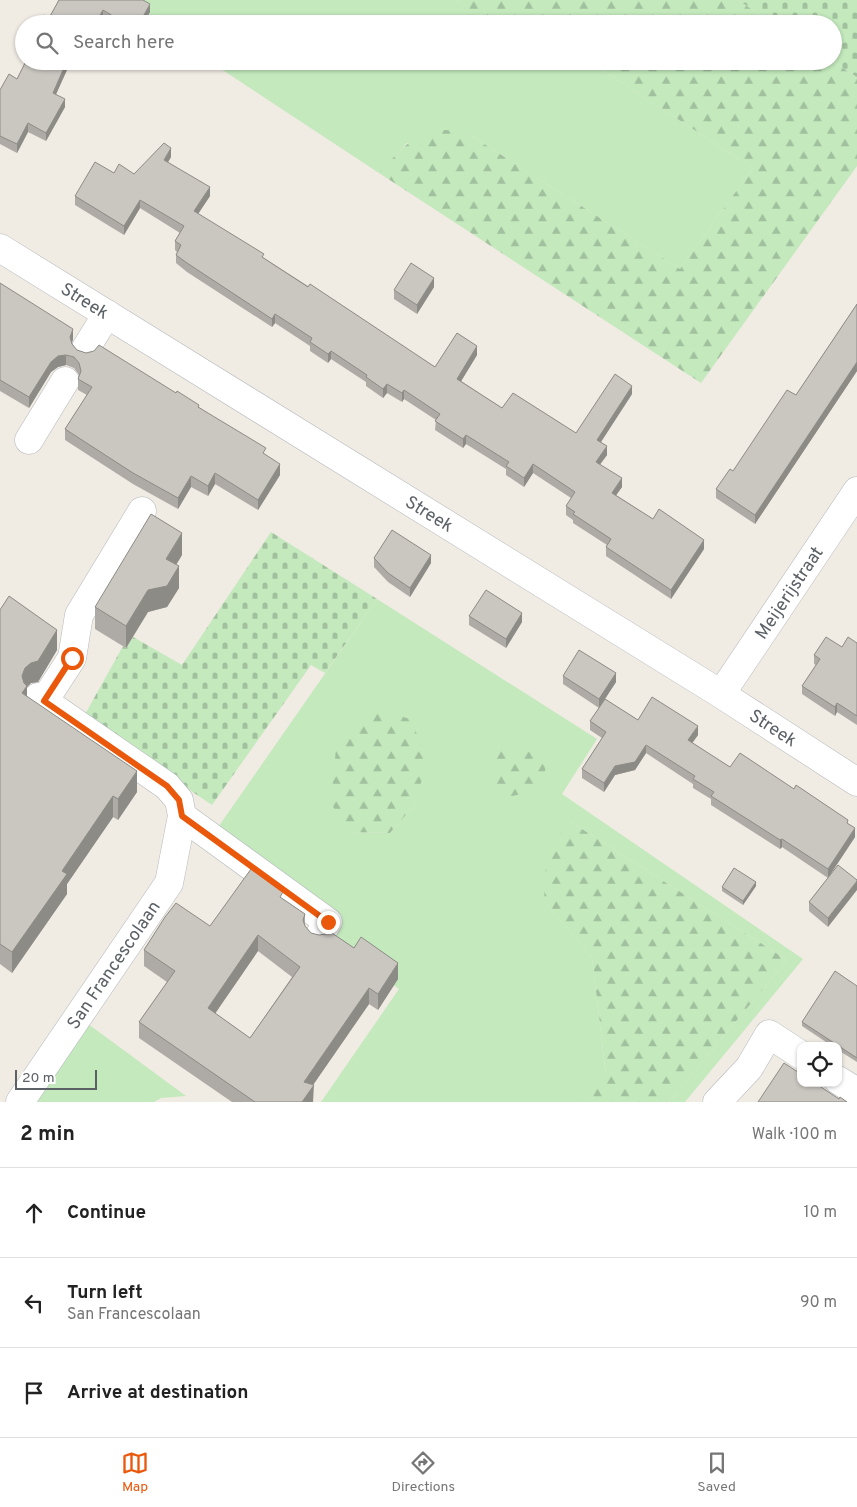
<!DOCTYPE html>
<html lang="en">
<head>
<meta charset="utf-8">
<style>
	body { margin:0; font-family:Overpass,sans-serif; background:#f2f2f2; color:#222 }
	.controls { position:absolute; right:15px; bottom:15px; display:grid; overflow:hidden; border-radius:10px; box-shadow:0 1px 4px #0004 }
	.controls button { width:45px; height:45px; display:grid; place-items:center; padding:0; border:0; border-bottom:1px solid #e0e0e0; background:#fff; color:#222; font:25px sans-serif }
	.scale { position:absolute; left:15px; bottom:12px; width:82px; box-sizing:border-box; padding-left:5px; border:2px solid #5b6166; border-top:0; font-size:14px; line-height:18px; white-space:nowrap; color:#5b6166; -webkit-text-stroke:4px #fff; paint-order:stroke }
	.stop { position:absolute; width:15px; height:15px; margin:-11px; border:4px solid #ea580c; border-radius:50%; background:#fff }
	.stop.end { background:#ea580c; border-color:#fff; box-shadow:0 1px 5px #0008 }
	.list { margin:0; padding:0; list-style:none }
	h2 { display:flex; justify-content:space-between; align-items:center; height:65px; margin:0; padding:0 20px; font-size:21px }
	h2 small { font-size:16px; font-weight:400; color:#767676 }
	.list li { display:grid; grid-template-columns:32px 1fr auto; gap:15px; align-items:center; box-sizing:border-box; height:90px; padding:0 20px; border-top:1px solid #e0e0e0 }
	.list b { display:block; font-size:19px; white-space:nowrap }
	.list p { margin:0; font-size:16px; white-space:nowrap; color:#767676 }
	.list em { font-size:16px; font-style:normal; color:#767676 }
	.icon { flex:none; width:28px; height:28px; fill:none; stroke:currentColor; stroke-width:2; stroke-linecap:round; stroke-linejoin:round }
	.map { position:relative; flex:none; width:857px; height:1102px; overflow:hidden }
	.search { position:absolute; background:#fff; box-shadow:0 1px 4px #0004; left:15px; right:15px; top:15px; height:55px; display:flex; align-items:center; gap:12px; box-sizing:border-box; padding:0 18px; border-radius:28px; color:#767676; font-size:19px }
	.sheet { height:335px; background:#fff }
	nav { display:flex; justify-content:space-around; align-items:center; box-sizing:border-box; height:70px; border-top:1px solid #e0e0e0; background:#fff; font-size:14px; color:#767676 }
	nav a { display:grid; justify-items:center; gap:2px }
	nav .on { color:#ea580c }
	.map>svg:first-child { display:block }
</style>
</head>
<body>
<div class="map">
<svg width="857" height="1102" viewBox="0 0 857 1102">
	<defs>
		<pattern id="forest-firs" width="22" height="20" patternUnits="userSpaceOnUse" patternTransform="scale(1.25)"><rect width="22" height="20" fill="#c3e9bd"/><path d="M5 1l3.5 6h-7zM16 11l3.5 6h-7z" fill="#a1c09d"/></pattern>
		<pattern id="cemetery-stones" width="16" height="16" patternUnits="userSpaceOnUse" patternTransform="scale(1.25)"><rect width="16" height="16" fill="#c3e9bd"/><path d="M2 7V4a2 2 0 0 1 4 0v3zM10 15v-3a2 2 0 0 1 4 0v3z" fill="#a1c09d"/></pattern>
	</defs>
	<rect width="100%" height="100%" fill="#f0ebe3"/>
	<!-- grass -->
	<g fill="#c3e9bd" fill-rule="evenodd">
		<path d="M116,0H456L478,14L471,24H152Z"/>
		<path d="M209,61H448L445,67L461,61H588L753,168L680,269L467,133L407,143L379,173Z"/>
		<path d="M377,599L597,739L562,794L803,959L685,1102H669L787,960L571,822L544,901L592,957L606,1076L588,1102H321L399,989L205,846ZM499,743L506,796L494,799ZM418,801L390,833L352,832Z"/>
		<path d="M84,1021L186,1096L161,1098L154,1102H30Z"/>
	</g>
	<!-- forest -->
	<g fill="url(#forest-firs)">
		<path d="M456,0H738L774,24H471L477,14Z"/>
		<path d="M588,61H832L857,77V166L701,383L379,173C407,143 422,122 467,133L680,269L753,168Z"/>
		<path d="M377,709L410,719L426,754L418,801L390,833L352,832L331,804L336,748Z"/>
		<path d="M499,743L533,753L546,767C538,798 521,793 494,799L492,769Z"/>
		<path d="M571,822L787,960L669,1102H588L606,1075L592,957L544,901L547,847Z"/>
	</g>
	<!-- cemetery -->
	<g fill="url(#cemetery-stones)">
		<path d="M738,0H857V77L832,61L833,24H774Z"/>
		<path d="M271,532L377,599L325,673L311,665L212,805L83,718L123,646L126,648L133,637L182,665Z"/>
	</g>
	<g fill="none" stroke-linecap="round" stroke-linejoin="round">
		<!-- minor casing -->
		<g stroke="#b4b8bc" stroke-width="29">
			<g id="minor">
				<path id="s1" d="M0,248L721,694L857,782"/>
				<path d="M86,348L107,314"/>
				<path d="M29,440L65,381"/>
				<path id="s2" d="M721,694L857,491"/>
				<path d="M44,701L72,658L79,615L142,511"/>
				<path d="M182,816L328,922L319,936"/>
				<path d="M838,1080L857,1092"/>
				<path id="s3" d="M20,1102L169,883L182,816L179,800L167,786L38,697"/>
				<path d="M717,1102L749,1068L769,1034L801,1055"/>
			</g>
		</g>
		<!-- minor -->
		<use href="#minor" stroke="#fff" stroke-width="28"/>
	</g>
	<!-- wall -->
	<g fill="#aeaaa5" fill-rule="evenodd">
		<path d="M59,0L150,12L143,24H111L103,19L49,18Z"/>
		<path d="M26,61H71L56,94L65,107L46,141L28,132L17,153L0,144V90L17,79Z"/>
		<path d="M171,157L168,162L210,196L198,214L264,258L435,367L477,355L461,381L502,408L576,433L632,394L601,442L607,455L600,464L622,487L616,495L653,519L704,549L671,599L606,556V547L607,545L573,523V520L566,515V506L571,498L533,473L524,487L506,475V469L466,444L463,448L435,430L436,420L404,399L402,402L387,393L383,398L366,386V382L331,359L328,363L310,351V346L275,323L272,327L187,272L176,263V255L177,252L175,250V241L180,233L140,208L124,235L75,205V196L114,173L134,174Z"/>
		<path d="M0,283L73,339L72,344L77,350L176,393L199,407L266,455L280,475L258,510L215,484L208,496L191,487L178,509L133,484L65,440V429L87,395L78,390V379L79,375L74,368L66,365L58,367L51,372L29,408L0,391Z"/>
		<path d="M434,287L417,314L394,299V290Z"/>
		<path d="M857,304V371L755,524L716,498V489L733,471L796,395Z"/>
		<path d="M182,555L176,565L179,588L167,607L148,612L126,648L95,629V607Z"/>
		<path d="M374,558L431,563L410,597L388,582L374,567Z"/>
		<path d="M0,610L57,650L38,682L31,683L27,687V696L137,792L118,820L113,817L67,884V894L12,973L0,964Z"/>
		<path d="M469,616L522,622L506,648L469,625Z"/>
		<path d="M857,643V725L837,712L835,716L802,694V686L816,665L814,664V655Z"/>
		<path d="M563,676L616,682L605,699L638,720L698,735L692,743L730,767L848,824L855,837L829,876L828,927L809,911V902L828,878L782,847L780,849L711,805V799L693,788V784L646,753L635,770L615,775L604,792L582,778V769L602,738L590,730V721L599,708L563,684Z"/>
		<path d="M756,886L743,905L722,891V887Z"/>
		<path d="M283,899L305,914V926L311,933L398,979L378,1010L369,1004L313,1085V1102H232L139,1038V1022L167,982L144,966V950L210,926ZM258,951L292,977L250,1038L215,1013Z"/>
		<path d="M857,986V1062L838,1050V1046H832L802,1026V1022Z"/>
	</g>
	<!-- shaded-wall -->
	<g fill="#8d8b86">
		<path d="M150,4V12L143,24H139Z"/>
		<path d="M103,10V19L100,24H95Z"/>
		<path d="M67,61H71L53,101V93Z"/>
		<path d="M65,99V107L46,141V133Z"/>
		<path d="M28,123V132L17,153V144Z"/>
		<path d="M171,148V157L164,169V160Z"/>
		<path d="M210,187V196L194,220V211Z"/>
		<path d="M140,200V208L124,235V226Z"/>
		<path d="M434,278V287L417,314V305Z"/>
		<path d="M275,314V323L272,327V319Z"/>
		<path d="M73,329V339L70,348V337Z"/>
		<path d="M477,346V355L457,388V379Z"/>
		<path d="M331,351V359L328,363V354Z"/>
		<path d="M66,355V365L58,367L51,372L29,408V397L51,362L58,356Z"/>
		<path d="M857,362V371L755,524V515Z"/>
		<path d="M387,384V393L383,398V389Z"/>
		<path d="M632,386V394L597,448V440Z"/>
		<path d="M404,390V399L402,402V393Z"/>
		<path d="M466,435V444L463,448V439Z"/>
		<path d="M607,446V455L596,470V462Z"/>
		<path d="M280,464V475L258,510V500Z"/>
		<path d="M533,464V473L524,487V478Z"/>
		<path d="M215,473V484L208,496V486Z"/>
		<path d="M191,476V487L178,509V498Z"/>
		<path d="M622,478V487L612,501V493Z"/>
		<path d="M182,533V555L166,581V559Z"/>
		<path d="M704,540V549L671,599V590Z"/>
		<path d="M431,555V563L410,597V588Z"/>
		<path d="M179,566V588L167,607L148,612L126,648V626L148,590Z"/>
		<path d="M522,613V622L506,648V639Z"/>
		<path d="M57,630V650L38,682L31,683L27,687V707L22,714V676L25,668Z"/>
		<path d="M616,673V682L599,708V699Z"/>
		<path d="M837,703V712L835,716V707Z"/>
		<path d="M698,726V735L688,749V740Z"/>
		<path d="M646,745V753L635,770L615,775L604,792V783L615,766Z"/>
		<path d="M137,771V792L118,820V799Z"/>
		<path d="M113,796V817L67,884V894L12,973V952L62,871Z"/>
		<path d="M855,828V837L828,878V869Z"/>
		<path d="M782,839V847L780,849V840Z"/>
		<path d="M857,881V890L828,927V918Z"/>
		<path d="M756,882V886L743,905V901Z"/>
		<path d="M258,935V951L208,1024V1008Z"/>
		<path d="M398,963V979L378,1010V994Z"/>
		<path d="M369,988V1004L304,1098V1082Z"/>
		<path d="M314,1085L313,1102H302Z"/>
	</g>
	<!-- building -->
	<g fill="#cac6c0" stroke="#8d8b86" fill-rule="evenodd">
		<path d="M59,0H143L150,4L139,24H126L103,10L95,24H39L43,15L49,18Z"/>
		<path d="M26,61H67L53,93L65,99L46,133L28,123L17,144L0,136V90L9,74L17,79Z"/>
		<path d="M164,143L171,148L164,160L210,187L194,211L264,254L262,257L308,287L310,284L435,367L457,333L477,346L457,379L502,408L513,393L576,433L615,374L632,386L597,440L607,446L596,462L622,478L612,493L653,519L659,509L704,540L671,590L606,547L611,539L573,514L575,512L566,506L575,492L533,464L524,478L506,466L509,462L466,435L463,439L435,421L440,414L404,390L402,393L387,384L383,389L366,377L367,375L331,351L328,354L310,342L312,338L275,314L272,319L187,263L176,255L181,245L175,241L184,226L140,200L124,226L75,196L95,162L114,173L119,164L134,174Z"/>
		<path d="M411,263L434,278L417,305L394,290Z"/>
		<path d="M0,283L73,329L70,337L72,344L77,350L86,353L94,351L99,345L176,393L177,391L199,405L198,407L266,448L263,453L280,464L258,500L215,473L208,486L191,476L178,498L133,473L65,429L92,387L78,379L81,371L79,363L74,357L66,355L58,356L51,362L29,397L0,380Z"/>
		<path d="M857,304V362L755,515L716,489L730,469L733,471L787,390L796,395Z"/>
		<path d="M151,514L182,533L166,559L179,566L167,586L148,590L126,626L95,607Z"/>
		<path d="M392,530L431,555L410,588L388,573L374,558Z"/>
		<path d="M486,590L522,613L506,639L469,616Z"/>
		<path d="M9,596L57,630L38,661L31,663L25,668L22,676L24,683L27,686L22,693L137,771L118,799L113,796L62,871L67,874L12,952L0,944V610Z"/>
		<path d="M826,637L842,647L848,637L857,643V716L837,703L835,707L802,686L820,659L814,655Z"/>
		<path d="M579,650L616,673L599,699L563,676Z"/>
		<path d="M652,697L698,726L688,740L730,767L740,753L794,789L796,785L848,820L847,823L855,828L828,869L782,839L780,840L711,796L714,792L693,779L695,776L646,745L635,762L615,766L604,783L582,769L606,732L590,721L605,699L638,720Z"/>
		<path d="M838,865L857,880V881L828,918L809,902Z"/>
		<path d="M734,868L756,882L743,901L722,887Z"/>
		<path d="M251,869L283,892L280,897L305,914L303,920L305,926L311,933L319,935L326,934L329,931L354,948L361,937L398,963L378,994L369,988L304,1082L314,1085L302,1102H255L139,1022L175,971L144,950L165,917L176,903L210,926ZM258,935L300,967L250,1038L208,1008Z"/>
		<path d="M835,971L857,986V1058L802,1022Z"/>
		<path d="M784,1063L801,1074V1083H815L839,1099L840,1097L847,1102H758Z"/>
	</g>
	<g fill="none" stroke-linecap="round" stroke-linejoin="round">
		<!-- route -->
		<path stroke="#ea580c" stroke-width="6" d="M72,658L44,701L167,786L179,800L182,816L328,922"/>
	</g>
	<g text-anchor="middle" stroke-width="4" stroke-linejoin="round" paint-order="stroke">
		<!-- street labels -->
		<g font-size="18" fill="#5b6166" stroke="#fff">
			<text dy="6" stroke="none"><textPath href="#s1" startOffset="100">Streek</textPath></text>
			<text dy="6" stroke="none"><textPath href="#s1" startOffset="505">Streek</textPath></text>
			<text dy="6" stroke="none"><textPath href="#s2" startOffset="122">Meijerijstraat</textPath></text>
			<text dy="6" stroke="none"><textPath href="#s1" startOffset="910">Streek</textPath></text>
			<text dy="6" stroke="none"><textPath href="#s3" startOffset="166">San Francescolaan</textPath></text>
		</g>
	</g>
</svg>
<div class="controls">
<button><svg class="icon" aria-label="locate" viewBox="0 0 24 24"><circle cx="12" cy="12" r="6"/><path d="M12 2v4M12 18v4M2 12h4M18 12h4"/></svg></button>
</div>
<div class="scale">20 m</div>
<div class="stop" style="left:72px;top:658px"></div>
<div class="stop end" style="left:328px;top:922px"></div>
<div class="search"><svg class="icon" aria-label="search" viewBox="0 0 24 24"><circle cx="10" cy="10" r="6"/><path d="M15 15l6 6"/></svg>Search here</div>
</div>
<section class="sheet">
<h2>2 min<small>Walk · 100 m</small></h2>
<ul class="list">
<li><svg class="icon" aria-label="ahead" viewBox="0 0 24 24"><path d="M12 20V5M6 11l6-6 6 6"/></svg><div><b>Continue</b></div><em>10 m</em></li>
<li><svg class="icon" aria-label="left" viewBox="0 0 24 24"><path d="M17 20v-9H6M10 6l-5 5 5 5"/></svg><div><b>Turn left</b><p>San Francescolaan</p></div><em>90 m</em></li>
<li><svg class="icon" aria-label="arrive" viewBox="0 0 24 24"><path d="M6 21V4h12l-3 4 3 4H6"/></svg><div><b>Arrive at destination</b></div></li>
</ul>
</section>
<nav>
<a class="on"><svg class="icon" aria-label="map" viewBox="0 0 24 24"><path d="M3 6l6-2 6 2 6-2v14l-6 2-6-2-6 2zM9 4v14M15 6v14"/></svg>Map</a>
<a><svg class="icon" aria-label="directions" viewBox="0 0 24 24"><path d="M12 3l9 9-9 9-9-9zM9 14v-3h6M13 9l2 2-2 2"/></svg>Directions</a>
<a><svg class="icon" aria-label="saved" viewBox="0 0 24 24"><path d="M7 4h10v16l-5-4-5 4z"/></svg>Saved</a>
</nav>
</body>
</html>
